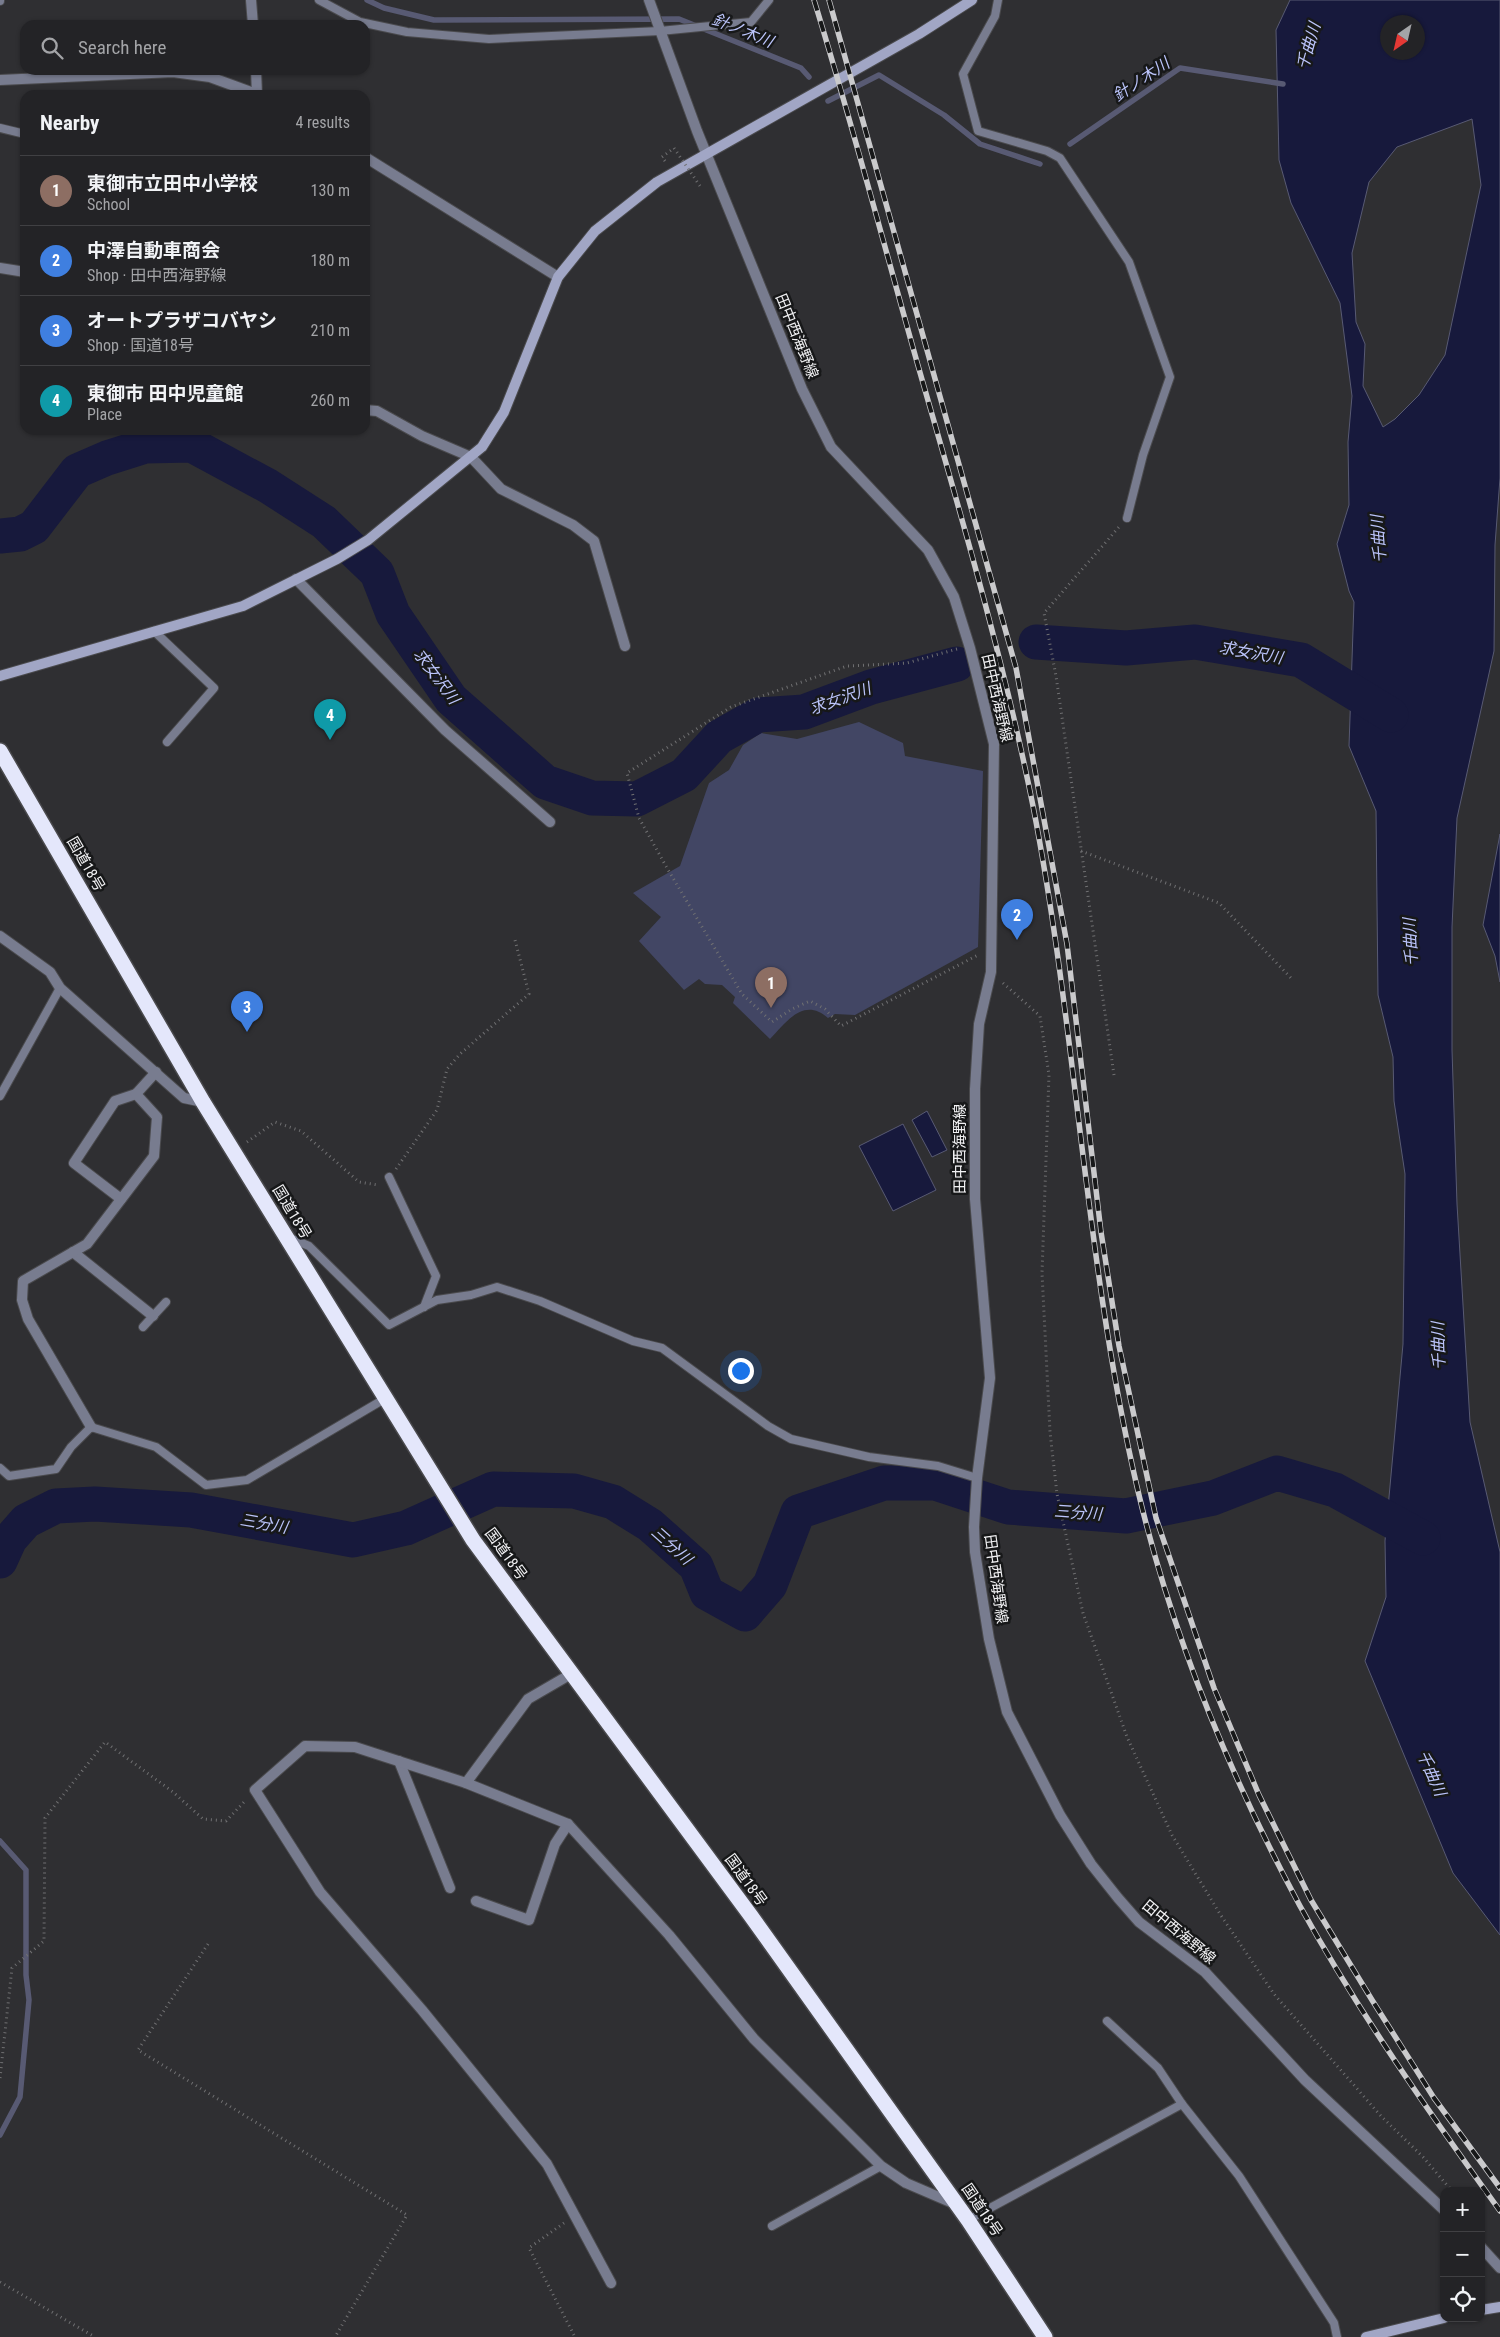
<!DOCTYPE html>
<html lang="en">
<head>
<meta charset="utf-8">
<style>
	body { margin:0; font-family:"Roboto Condensed","Noto Sans JP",sans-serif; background:#2b2b2e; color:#f1f3f6 }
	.controls { position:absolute; right:15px; bottom:15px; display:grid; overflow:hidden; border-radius:10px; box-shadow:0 1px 4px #0004 }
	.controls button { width:45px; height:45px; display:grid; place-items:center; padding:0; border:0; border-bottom:1px solid #404043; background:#232326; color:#f1f3f6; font:25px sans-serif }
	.compass { position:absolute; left:1380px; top:15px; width:45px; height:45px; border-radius:50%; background:#232326; box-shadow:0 1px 4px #0004; rotate:214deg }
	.you { position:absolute; left:740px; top:1370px; width:18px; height:18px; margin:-12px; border:4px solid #fff; border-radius:50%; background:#1a73e8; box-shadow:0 0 0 8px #1a73e833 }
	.badge { display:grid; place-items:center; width:32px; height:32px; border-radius:50%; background:#d93025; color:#fff; font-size:16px; font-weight:700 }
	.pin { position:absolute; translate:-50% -41px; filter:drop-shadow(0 1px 2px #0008) }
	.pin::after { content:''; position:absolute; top:26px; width:18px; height:15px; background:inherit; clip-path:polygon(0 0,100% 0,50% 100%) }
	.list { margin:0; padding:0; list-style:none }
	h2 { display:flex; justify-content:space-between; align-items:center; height:65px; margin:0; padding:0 20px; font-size:21px }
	h2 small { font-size:16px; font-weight:400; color:#a3a4a7 }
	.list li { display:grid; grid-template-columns:32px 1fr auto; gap:15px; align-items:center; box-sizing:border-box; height:70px; padding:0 20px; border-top:1px solid #404043 }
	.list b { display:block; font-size:19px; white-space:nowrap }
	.list p { margin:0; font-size:16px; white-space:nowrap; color:#a3a4a7 }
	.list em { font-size:16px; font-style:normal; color:#a3a4a7 }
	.icon { flex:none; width:28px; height:28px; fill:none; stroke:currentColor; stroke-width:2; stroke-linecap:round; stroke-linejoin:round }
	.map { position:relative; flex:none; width:1500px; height:2337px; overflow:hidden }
	.search { position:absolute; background:#232326; box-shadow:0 1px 4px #0004; left:20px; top:20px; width:350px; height:55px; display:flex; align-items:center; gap:12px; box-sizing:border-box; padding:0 18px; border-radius:15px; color:#a3a4a7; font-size:19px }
	.panel { position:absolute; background:#232326; box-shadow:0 1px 4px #0004; left:20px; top:90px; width:350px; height:345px; border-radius:15px }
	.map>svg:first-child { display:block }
</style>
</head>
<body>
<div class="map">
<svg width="1500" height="2337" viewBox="0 0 1500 2337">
	<rect width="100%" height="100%" fill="#2f2f32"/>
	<!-- green -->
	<path fill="#424664" d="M859,722L903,743L905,756L983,771L978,947L855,1015L835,1014L828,1018C804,997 787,1021 770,1039L733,1003L735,997L722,985L705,984L699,979L684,990L639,941L661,917L633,893L680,866L709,783L729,770L743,745L761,733L797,739Z"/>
	<!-- water -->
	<g fill="#17193c" stroke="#585a73" fill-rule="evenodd">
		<path d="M1290,0H1500V478L1495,545L1494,651L1457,818L1452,927V1050L1457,1204L1470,1422L1500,1552V1935L1453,1873L1365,1661L1386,1597L1385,1541L1403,1344L1405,1174L1394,1101L1393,1057L1378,995L1376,811L1349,746L1354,602L1349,591L1337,544L1349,505L1348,442L1352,396L1340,303L1291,203L1279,160L1276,30ZM1418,22V52H1388V22ZM1472,119L1481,185L1445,355L1419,395L1395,419L1383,427L1363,386L1365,344L1356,322L1352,253L1369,182L1397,147Z"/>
		<path d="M1500,834V982L1495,956L1483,925Z"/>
		<path d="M927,1111L947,1150L932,1157L912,1120Z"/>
		<path d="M903,1124L936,1190L893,1211L859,1146Z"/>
	</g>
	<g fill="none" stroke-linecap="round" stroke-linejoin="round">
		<!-- stream -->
		<g stroke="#585a73" stroke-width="5.5">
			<path d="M367,0L384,8L434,20L679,19L801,68L809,77"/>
			<path d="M828,101L879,75L944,115L980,144L1040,164"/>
			<path d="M1070,144L1180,68L1283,84"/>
			<path d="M0,1841L26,1870V1975L29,2000L20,2097L0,2135"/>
		</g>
		<!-- river -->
		<g stroke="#17193c" stroke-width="35">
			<path d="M0,536L20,534L34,527L77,471L107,458L145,446L192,445L268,486L324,522L377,573L393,614L451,699L545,782L592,798L637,799L684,775L719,737L758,715L804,712L871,687L957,664"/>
			<path d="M1036,642L1126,648L1195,642L1301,660L1391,715"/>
			<path d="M0,1561L10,1539L26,1521L56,1506L95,1504L191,1510L353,1540L406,1528L493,1489L574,1491L613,1502L650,1525L696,1566L707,1593L745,1614L770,1585L798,1512L884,1483H935L1008,1507L1126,1516L1213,1498L1277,1473L1335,1490L1423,1538"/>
		</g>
		<!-- lane casing -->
		<g stroke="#4a4a4d" stroke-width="10">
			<g id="lane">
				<path d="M319,0L360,22L407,32L489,39L660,31L751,22L769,0"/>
				<path d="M998,0L995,16L963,74L978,131L1047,151L1060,158L1129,262L1170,377L1143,455L1127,518"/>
				<path d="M0,1V0"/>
				<path d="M0,128L25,134"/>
				<path d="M154,631L214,688L167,742"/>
				<path d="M0,1096L60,988"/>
				<path d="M389,1177L436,1276L424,1307"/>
				<path d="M290,1238L309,1246L389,1325L437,1300L471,1295L497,1287L540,1301L633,1341L662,1348L768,1426L791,1439L869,1457L938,1466L977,1478"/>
				<path d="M143,1327L166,1302"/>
				<path d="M0,1468L9,1476L56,1469L71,1447L91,1427L156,1447L206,1485L247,1480L386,1398"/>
				<path d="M1107,2021L1158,2068L1182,2104L1239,2176L1334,2323L1337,2337"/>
				<path d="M968,2220L1182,2104"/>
				<path d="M772,2226L881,2166"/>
			</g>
		</g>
		<!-- street casing -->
		<g stroke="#4a4a4d" stroke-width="12">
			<g id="street">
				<path d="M251,0L253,25"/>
				<path d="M649,0L697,131L802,389L831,447L928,550L954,597L970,648L994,744L991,972L979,1024L975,1089V1199L990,1378L977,1478L974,1527L975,1552L989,1639L1007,1712L1060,1815L1091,1864L1118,1898L1139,1922L1205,1972L1305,2080L1444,2210"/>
				<path d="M256,70L257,94"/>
				<path d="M0,80L173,72L210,77L259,95"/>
				<path d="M365,157L558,277"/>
				<path d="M0,268L25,272"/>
				<path d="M365,410L377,411L422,436L471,457L501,489L573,525L594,541L625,646"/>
				<path d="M296,579L445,730L550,822"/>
				<path d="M0,936L50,972L60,988L184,1098L203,1102"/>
				<path d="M121,1199L74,1163L115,1101L136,1094"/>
				<path d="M73,1252L153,1316"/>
				<path d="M91,1427L28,1319L22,1300L23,1281L87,1244L154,1156L157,1117L136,1094L156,1072"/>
				<path d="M399,1761L450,1888"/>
				<path d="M466,1783L528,1699L571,1674"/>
				<path d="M476,1901L529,1920L555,1844L568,1824"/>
				<path d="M1481,2247L1500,2268"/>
				<path d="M611,2283L547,2164L422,2010L320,1892L255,1790L305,1746L355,1747L466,1783L568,1824L669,1935L754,2039L881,2166L906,2183L955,2204"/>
			</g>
		</g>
		<!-- secondary casing -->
		<g stroke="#4a4a4d" stroke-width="12">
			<g id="secondary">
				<path d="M0,676L243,606L337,559L368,540L482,447L504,412L558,277L595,231L657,182L919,34L972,0"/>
				<path d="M1481,2310L1500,2307"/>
				<path d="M1366,2337L1444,2318"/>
			</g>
		</g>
		<!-- highway casing -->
		<g stroke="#4a4a4d" stroke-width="18">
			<path id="highway" d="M0,751L203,1102L473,1540L751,1916L968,2220L1045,2337"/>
		</g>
		<!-- path -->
		<g stroke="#707072" stroke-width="3" stroke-dasharray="1 4" stroke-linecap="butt">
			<path d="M665,161L662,157L674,148"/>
			<path d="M957,649L907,663L847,666L731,707L627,773L639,818L667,868L742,994L772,1022L792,1009L810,1001L825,1009L841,1026L978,955"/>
			<path d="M1081,851L1219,903L1291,978"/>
			<path d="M1003,983L1040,1016L1049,1075L1042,1273L1050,1432L1057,1494L1083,1613L1127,1737L1172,1835L1220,1914L1274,1994L1381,2116L1423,2157L1452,2191"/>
			<path d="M1114,1075L1056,676L1044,613L1119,527"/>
			<path d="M247,1142L275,1122L301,1131L359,1182L378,1185"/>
			<path d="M396,1169L437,1110L447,1069L460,1054L529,994L515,940"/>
			<path d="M208,1944L138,2050L407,2215L335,2337"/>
			<path d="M0,2078L12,1968L44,1941L45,1818L105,1742L173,1792L203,1819L226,1821L246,1800"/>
			<path d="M564,2223L529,2248L575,2337"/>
			<path d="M0,2282L95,2337"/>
		</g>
		<!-- lane -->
		<use href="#lane" stroke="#787c8f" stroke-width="8"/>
		<!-- street -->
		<use href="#street" stroke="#787c8f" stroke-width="10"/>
		<!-- secondary -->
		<use href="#secondary" stroke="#a1a6c5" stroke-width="10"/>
		<!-- highway -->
		<use href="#highway" stroke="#e4e7fb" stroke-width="15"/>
		<!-- rail casing -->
		<g stroke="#cacacc" stroke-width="5.5">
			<g id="rail">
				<path d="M814,0C851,120 883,241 917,362C959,509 1003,656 1033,806C1077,1032 1085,1265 1138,1491C1172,1635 1230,1776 1300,1906C1359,2013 1429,2112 1500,2211"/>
				<path d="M829,0L1016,668L1067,944L1101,1232L1119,1346L1156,1518L1214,1688L1259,1795L1311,1900L1372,2000L1434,2098L1500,2188"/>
			</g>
		</g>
		<!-- rail -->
		<use href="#rail" stroke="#171819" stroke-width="4" stroke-dasharray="11" stroke-linecap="butt"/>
		<!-- path-bridge -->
		<path stroke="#707072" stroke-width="3" stroke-dasharray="1 4" stroke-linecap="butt" d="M674,148L700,186"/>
	</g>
	<g text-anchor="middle" stroke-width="5" stroke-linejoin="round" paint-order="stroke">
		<!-- street labels -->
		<g font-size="15" fill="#f1f1f3" stroke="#171819">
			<text transform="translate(797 336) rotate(68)" y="5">田中西海野線</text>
			<text transform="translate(997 698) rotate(77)" y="5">田中西海野線</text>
			<text transform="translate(86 864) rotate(60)" y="5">国道18号</text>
			<text transform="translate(960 1149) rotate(-90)" y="5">田中西海野線</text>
			<text transform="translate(292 1212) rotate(59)" y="5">国道18号</text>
			<text transform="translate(506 1554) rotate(54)" y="5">国道18号</text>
			<text transform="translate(996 1579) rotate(82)" y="5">田中西海野線</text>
			<text transform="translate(746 1880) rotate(54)" y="5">国道18号</text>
			<text transform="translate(1179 1932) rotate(40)" y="5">田中西海野線</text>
			<text transform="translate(982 2210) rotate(56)" y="5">国道18号</text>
		</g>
		<!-- water labels -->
		<g font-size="16" font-style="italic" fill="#bbc4fb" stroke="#171819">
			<text transform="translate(743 30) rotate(22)" y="6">針ノ木川</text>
			<text transform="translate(1308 46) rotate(-74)" y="6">千曲川</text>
			<text transform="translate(1141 79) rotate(-34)" y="6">針ノ木川</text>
			<text transform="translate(1378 539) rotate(-94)" y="6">千曲川</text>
			<text transform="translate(1251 652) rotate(10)" y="6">求女沢川</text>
			<text transform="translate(437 676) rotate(53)" y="6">求女沢川</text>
			<text transform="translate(840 698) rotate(-20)" y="6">求女沢川</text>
			<text transform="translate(1410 942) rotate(-93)" y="6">千曲川</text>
			<text transform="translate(1438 1346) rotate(-92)" y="6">千曲川</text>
			<text transform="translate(1078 1512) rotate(4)" y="6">三分川</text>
			<text transform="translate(264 1523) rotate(10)" y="6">三分川</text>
			<text transform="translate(672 1545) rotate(42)" y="6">三分川</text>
			<text transform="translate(1432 1773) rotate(66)" y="6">千曲川</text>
		</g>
	</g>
</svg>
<div class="controls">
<button>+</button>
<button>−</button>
<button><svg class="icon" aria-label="locate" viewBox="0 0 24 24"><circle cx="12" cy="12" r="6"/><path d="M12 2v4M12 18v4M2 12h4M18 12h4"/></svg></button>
</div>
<svg class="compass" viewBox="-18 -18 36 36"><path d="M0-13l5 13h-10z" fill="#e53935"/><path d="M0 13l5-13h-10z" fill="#a3a4a7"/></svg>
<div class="you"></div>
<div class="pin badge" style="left:771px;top:1008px;background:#8d6e63">1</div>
<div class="pin badge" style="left:1017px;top:940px;background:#3f7fe0">2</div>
<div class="pin badge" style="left:247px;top:1032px;background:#3f7fe0">3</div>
<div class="pin badge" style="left:330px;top:740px;background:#0f9aa8">4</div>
<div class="search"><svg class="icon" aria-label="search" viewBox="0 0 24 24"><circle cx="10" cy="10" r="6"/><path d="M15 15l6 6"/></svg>Search here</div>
<section class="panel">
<h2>Nearby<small>4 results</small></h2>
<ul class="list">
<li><span class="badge" style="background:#8d6e63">1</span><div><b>東御市立田中小学校</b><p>School</p></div><em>130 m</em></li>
<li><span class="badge" style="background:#3f7fe0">2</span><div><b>中澤自動車商会</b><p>Shop · 田中西海野線</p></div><em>180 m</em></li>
<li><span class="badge" style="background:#3f7fe0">3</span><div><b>オートプラザコバヤシ</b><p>Shop · 国道18号</p></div><em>210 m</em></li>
<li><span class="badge" style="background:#0f9aa8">4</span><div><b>東御市 田中児童館</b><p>Place</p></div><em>260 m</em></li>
</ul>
</section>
</div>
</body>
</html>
